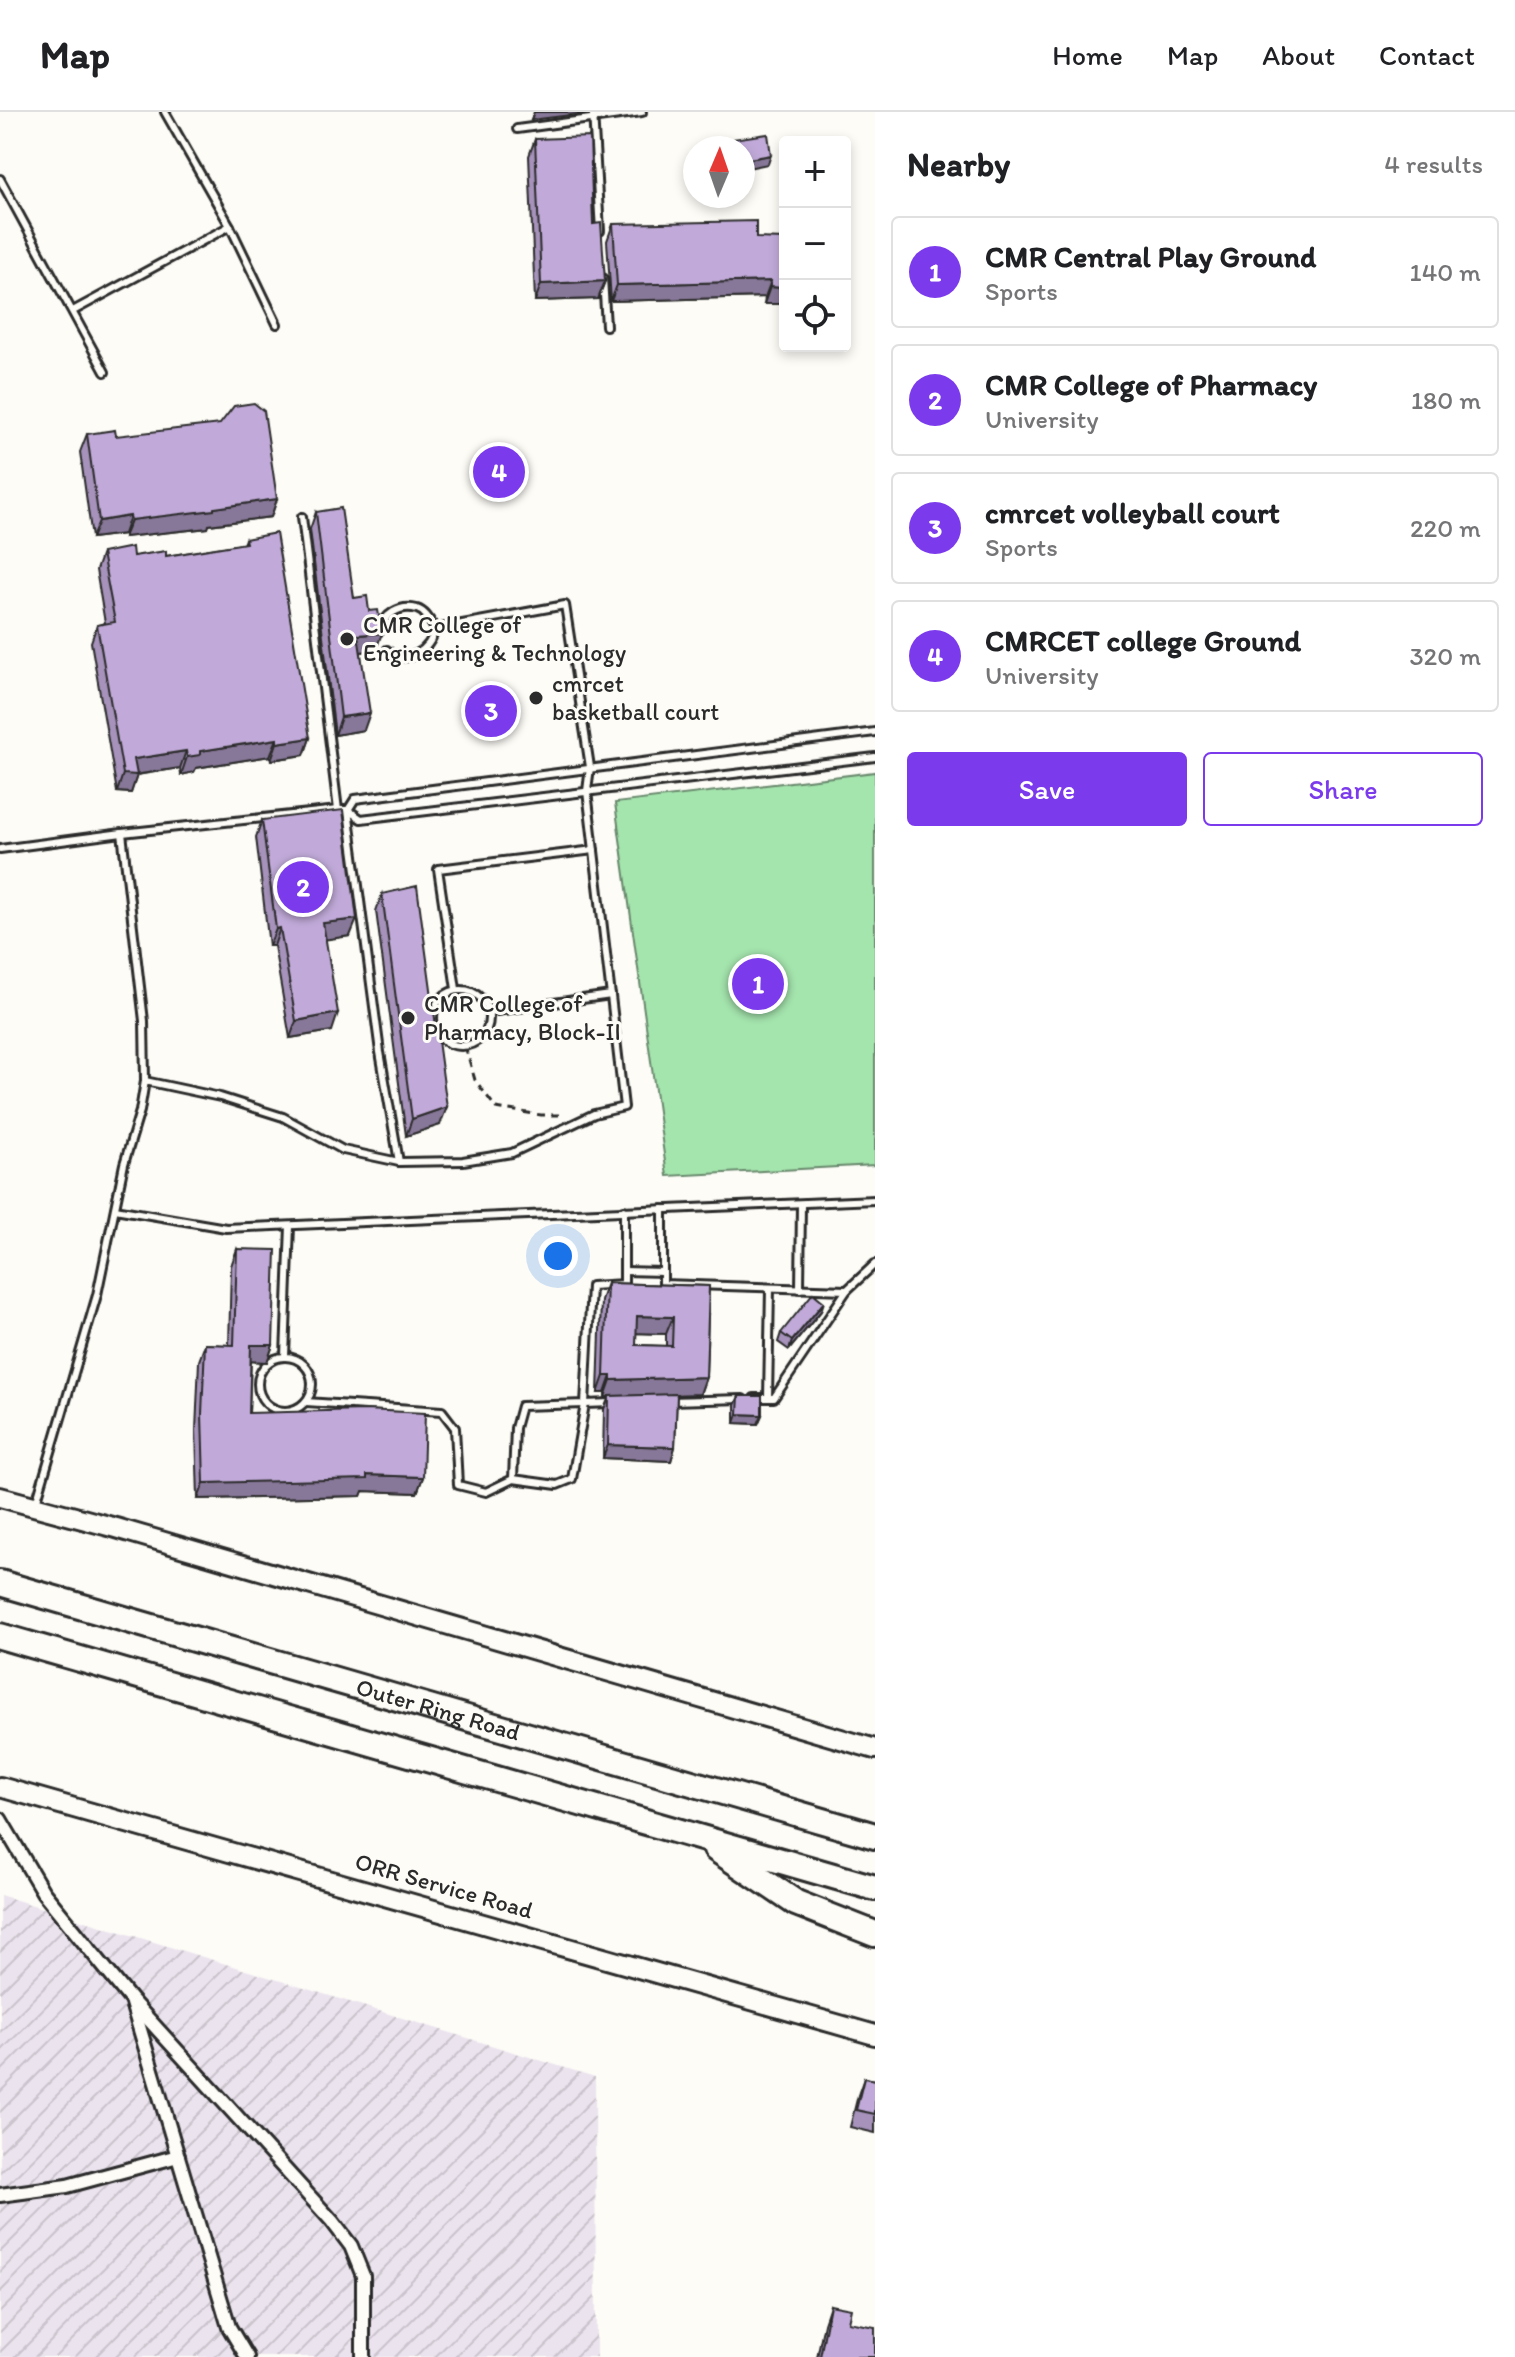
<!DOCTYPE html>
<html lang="en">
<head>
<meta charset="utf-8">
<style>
	body { margin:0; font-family:Itim,sans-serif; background:#f2f2f2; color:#202124 }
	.controls { position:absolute; right:24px; top:24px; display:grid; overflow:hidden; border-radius:8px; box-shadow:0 4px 12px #0003 }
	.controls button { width:72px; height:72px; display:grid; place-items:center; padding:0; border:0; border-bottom:2px solid #e0e0e0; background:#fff; color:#202124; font:40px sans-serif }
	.compass { position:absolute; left:683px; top:24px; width:72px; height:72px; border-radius:50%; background:#fff; box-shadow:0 4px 12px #0003; rotate:2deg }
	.you { position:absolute; left:558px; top:1144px; width:28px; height:28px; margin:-20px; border:6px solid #fff; border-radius:50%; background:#1a73e8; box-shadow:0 0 0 12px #1a73e833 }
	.badge { display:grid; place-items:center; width:52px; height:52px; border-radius:50%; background:#7c3aed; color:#fff; font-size:26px; font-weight:700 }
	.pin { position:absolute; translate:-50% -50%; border:4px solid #fff; box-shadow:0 2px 8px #0006 }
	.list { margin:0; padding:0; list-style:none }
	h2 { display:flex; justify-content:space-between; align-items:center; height:104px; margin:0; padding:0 32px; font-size:34px }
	h2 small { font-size:26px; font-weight:400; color:#757577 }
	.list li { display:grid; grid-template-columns:52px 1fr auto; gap:24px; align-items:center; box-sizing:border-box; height:112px; margin:0 16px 16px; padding:0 16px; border:2px solid #e0e0e0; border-radius:8px }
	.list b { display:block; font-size:30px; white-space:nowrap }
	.list p { margin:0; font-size:26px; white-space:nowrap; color:#757577 }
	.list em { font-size:26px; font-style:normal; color:#757577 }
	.actions { display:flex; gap:16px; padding:24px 32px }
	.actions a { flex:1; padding:18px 0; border:2px solid #7c3aed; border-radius:8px; text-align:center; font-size:28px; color:#7c3aed }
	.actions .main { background:#7c3aed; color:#fff }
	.icon { flex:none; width:44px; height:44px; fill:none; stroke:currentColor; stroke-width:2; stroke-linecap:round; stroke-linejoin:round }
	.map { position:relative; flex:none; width:875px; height:2245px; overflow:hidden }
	header { display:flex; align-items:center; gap:48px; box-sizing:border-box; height:112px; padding:0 40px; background:#fff; border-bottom:2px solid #e0e0e0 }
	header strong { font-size:38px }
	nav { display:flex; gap:44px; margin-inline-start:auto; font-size:28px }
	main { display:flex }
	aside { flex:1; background:#fff }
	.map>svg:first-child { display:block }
</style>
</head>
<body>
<header>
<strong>Map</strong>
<nav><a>Home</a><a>Map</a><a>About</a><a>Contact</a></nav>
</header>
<main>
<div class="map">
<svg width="875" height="2245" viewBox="0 0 875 2245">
	<defs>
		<pattern id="industrial-furrows" width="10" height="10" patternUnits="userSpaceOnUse" patternTransform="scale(2)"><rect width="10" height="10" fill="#ebe3ee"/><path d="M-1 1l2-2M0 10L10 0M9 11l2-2" fill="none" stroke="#cac3cc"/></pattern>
	</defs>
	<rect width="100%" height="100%" fill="#fdfcf7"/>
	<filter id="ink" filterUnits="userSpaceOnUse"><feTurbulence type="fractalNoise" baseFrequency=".0125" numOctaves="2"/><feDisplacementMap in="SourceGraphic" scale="16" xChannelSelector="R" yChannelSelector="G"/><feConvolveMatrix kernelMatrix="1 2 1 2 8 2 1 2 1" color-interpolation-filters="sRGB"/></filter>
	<g filter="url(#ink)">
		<!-- industrial -->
		<path fill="url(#industrial-furrows)" d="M0,1783L595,1965L596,2245H0Z"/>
		<!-- park -->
		<path fill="#a4e4ad" stroke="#68886c" stroke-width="2" d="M875,660V1053L667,1064L615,691Z"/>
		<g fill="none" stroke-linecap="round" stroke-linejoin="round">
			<!-- lane casing -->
			<g stroke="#2b2b2b" stroke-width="12">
				<g id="lane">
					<path d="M165,0L230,114L277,212"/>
					<path d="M593,0L600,119"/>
					<path d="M517,17L642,0"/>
					<path d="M0,67L105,260"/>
					<path d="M603,166L606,214"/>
					<path d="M73,199L230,114"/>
					<path d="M302,405L338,698"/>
					<path d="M380,519C383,503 400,492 417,497C426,500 430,509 435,517C430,539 407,555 387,538"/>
					<path d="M0,737L122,721L338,698H348L361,707L875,645"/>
					<path d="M456,877L438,757L594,738"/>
					<circle cx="461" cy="906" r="28"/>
					<path d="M489,900L611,883"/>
					<path d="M145,969L220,985L283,1005L343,1038L399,1050L463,1049L512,1041L594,1002L624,995L587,679L590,655L565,493L435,517"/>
					<path d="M399,1050L380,940L348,698L355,687L875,620"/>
					<path d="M115,1097L226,1116L875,1088"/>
					<path d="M663,1097V1172L847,1178"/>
					<path d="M624,1159L663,1160"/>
					<path d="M800,1177L801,1092"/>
					<path d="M285,1244L290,1114"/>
					<circle cx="285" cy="1272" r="27"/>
					<path d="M754,1286H774L847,1178L875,1152"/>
					<path d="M768,1286L770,1176"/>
					<path d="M670,1289L743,1287"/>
					<path d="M306,1290L442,1299L455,1316L458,1373L486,1380L513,1367L515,1316L521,1294L585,1292L591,1174L624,1172V1098"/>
					<path d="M513,1367L557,1373L572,1367L585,1292L611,1291"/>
					<path d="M36,1391L97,1183L124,1052L140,999L145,969L144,909L122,721"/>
				</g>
			</g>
			<!-- street casing -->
			<g stroke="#2b2b2b" stroke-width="18">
				<g id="street">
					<path d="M0,1707L43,1780L131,1888L332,2109L351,2134L363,2164V2245"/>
					<path d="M132,1891L229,2215L247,2245"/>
					<path d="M0,2083L67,2074L178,2044"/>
				</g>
			</g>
			<!-- secondary casing -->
			<g stroke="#2b2b2b" stroke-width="24">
				<g id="secondary">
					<path d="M0,1385L116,1416L875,1637"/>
					<path d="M0,1675L875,1923"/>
				</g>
			</g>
			<!-- highway casing -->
			<g stroke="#2b2b2b" stroke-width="30">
				<g id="highway">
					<path id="s1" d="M0,1471L875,1724"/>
					<path d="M0,1524L875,1776"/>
					<path d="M716,1737L796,1791L875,1822"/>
				</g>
			</g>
			<!-- path -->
			<path stroke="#2b2b2b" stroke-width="3" stroke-dasharray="8 6" stroke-linecap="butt" d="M465,934L475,968L496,996L541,1003H565"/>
			<!-- lane -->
			<use href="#lane" stroke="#fdfcf7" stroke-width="6"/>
			<!-- street -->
			<use href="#street" stroke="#fdfcf7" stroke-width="12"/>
			<!-- secondary -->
			<use href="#secondary" stroke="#fdfcf7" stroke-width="18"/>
			<!-- highway -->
			<use href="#highway" stroke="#fdfcf7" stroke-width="24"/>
		</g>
		<!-- wall -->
		<g fill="#a692bb" stroke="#2b2b2b" stroke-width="2" fill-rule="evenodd">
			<path d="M535,27L593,112L605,169L598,187L535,189L529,44Z"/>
			<path d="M613,112L756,126L785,192H764L765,185L611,189L607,129Z"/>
			<path d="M87,322L277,387L271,405L209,413L208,416L124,425V422L92,426L80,340Z"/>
			<path d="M316,400L354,486L369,499L376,538L361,540L364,618L335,623L310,417Z"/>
			<path d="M245,427L310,626L304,643L271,648L270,644L196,656L194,660L181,663L180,656L137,663L131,681L117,680L91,530L97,513L105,511L96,458L102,441L133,444H166L243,432Z"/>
			<path d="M262,708L350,824L325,827L332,919L290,926L274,834H269L256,725Z"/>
			<path d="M382,782L440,1013L406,1024L376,799Z"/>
			<path d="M237,1137L273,1233L267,1250L251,1249L249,1301L423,1365L417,1381L363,1379L361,1384L198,1387L196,1318L199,1249L205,1232L229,1233L231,1154Z"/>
			<path d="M607,1171L709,1174L706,1265L700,1282L677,1283L675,1335L671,1349L603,1346L604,1297L609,1285H605V1281H598L601,1188ZM636,1221L666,1222V1234L636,1233Z"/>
			<path d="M821,1199L789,1238L778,1230L781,1221Z"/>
			<path d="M739,1284L762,1303L758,1312L735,1311V1293Z"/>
			<path d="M864,1966L875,1968V2021L850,2015L858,1983Z"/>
			<path d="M830,2193L848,2210L875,2245H817L824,2211Z"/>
		</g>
		<!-- shaded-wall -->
		<g fill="#877798" stroke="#2b2b2b" stroke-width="2">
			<path d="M534,0H588L587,1L531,8Z"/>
			<path d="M771,43L768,52L743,57V48Z"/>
			<path d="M605,169L598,187L535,189L541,172Z"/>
			<path d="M771,169L765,185L611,189L617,173Z"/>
			<path d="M770,175L785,176V192H764Z"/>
			<path d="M277,387L271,405L209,413L208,416L124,425L131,408Z"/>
			<path d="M130,404L124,422L92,426L99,409Z"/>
			<path d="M382,521L376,538L352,541L358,523Z"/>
			<path d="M370,601L364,618L335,623L341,605Z"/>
			<path d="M310,626L304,643L271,648L277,631Z"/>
			<path d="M277,627L270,644L196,656L194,660L181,663L187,645L200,639Z"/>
			<path d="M186,639L180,656L134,663H137L131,681L117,680L123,662L134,647Z"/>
			<path d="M357,807L350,824L316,829L323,811Z"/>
			<path d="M280,816L274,834H269L276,817Z"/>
			<path d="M338,901L332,919L290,926L296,909Z"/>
			<path d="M447,995L440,1013L406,1024L412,1007Z"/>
			<path d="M824,1190L821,1199L789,1238L792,1229Z"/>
			<path d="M637,1204L673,1205L666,1222L631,1221Z"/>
			<path d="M251,1233H273L267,1250L246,1249Z"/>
			<path d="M604,1264H611L605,1281H598Z"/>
			<path d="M706,1265L700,1282L605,1285L611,1268Z"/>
			<path d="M738,1302L762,1303L758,1312L735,1311Z"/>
			<path d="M608,1333L675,1335L671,1349L603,1346Z"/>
			<path d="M367,1363L423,1365L417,1381L363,1379L361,1384L198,1387L204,1371Z"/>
		</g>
		<!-- building -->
		<g fill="#c1aad9" stroke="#2b2b2b" stroke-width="2" fill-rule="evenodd">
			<path d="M768,22L771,43L743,48V36H709V34L732,31V27Z"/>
			<path d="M590,25L593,112L601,111L605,169L541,172L535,27Z"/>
			<path d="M756,109V126L785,127V176L770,175L771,169L617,173L613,112Z"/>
			<path d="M254,291L264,299L277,387L214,396V398L131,408L130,404L99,409L87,322L115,318L116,324L220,312L234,294Z"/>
			<path d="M341,396L354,486L367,484L369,499L378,498L382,521L358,523L370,601L341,605L316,400Z"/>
			<path d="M276,421L310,626L277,631V627L200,639V643L187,645L186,639L134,647L137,663L123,662L97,513L115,510L102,441L132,435L133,444L166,439V444L246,431L245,427Z"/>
			<path d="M343,698L357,807L323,811L338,901L296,909L280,816L276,817L262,708Z"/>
			<path d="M417,774L447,995L412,1007L382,782Z"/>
			<path d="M237,1137L276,1138L273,1233H251L249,1301L365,1298L425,1301L423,1365L367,1363V1367L204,1371L202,1302L205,1232L234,1233Z"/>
			<path d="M607,1171L709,1174L706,1265L611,1268V1264H604ZM637,1204L673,1205L672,1234L636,1233Z"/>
			<path d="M813,1181L824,1190L792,1229L781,1221Z"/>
			<path d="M677,1282L675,1335L608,1333L609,1284Z"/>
			<path d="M739,1284H762V1303L738,1302Z"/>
			<path d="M864,1966L875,1968V2002L856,1998Z"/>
			<path d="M830,2193L851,2197L848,2210L875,2215V2245H820Z"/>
		</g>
	</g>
	<!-- markers -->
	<g fill="#2b2b2b" stroke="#fdfcf7" stroke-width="3">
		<circle cx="347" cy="527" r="8"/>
		<circle cx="536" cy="586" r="8"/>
		<circle cx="408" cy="906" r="8"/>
	</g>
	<g text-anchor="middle" stroke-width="6" stroke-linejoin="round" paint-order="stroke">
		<!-- poi labels -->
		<g font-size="24" fill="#2b2b2b" stroke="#fdfcf7" text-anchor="start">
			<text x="363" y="521">CMR College of<tspan x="363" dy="28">Engineering &amp; Technology</tspan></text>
			<text x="552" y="580">cmrcet<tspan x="552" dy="28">basketball court</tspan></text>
			<text x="424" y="900">CMR College of<tspan x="424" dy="28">Pharmacy, Block-II</tspan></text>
		</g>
		<!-- street labels -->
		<g font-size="24" fill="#2b2b2b" stroke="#fdfcf7">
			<text dy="8" stroke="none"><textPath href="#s1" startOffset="456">Outer Ring Road</textPath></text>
			<text transform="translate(444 1774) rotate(16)" y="8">ORR Service Road</text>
		</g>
	</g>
</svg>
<div class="controls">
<button>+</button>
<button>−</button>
<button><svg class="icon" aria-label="locate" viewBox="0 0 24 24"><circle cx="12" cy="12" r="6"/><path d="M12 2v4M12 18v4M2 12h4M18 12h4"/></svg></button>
</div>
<svg class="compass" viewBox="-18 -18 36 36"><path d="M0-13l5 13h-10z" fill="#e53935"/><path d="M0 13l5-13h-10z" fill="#757577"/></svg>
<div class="you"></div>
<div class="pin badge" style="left:758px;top:872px">1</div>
<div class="pin badge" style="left:303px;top:775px">2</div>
<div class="pin badge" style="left:491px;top:599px">3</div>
<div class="pin badge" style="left:499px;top:360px">4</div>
</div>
<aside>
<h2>Nearby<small>4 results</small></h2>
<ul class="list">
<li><span class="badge">1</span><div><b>CMR Central Play Ground</b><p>Sports</p></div><em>140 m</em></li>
<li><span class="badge">2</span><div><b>CMR College of Pharmacy</b><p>University</p></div><em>180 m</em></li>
<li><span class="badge">3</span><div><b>cmrcet volleyball court</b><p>Sports</p></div><em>220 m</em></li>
<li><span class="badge">4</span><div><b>CMRCET college Ground</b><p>University</p></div><em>320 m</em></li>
</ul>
<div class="actions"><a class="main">Save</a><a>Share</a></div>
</aside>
</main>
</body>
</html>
